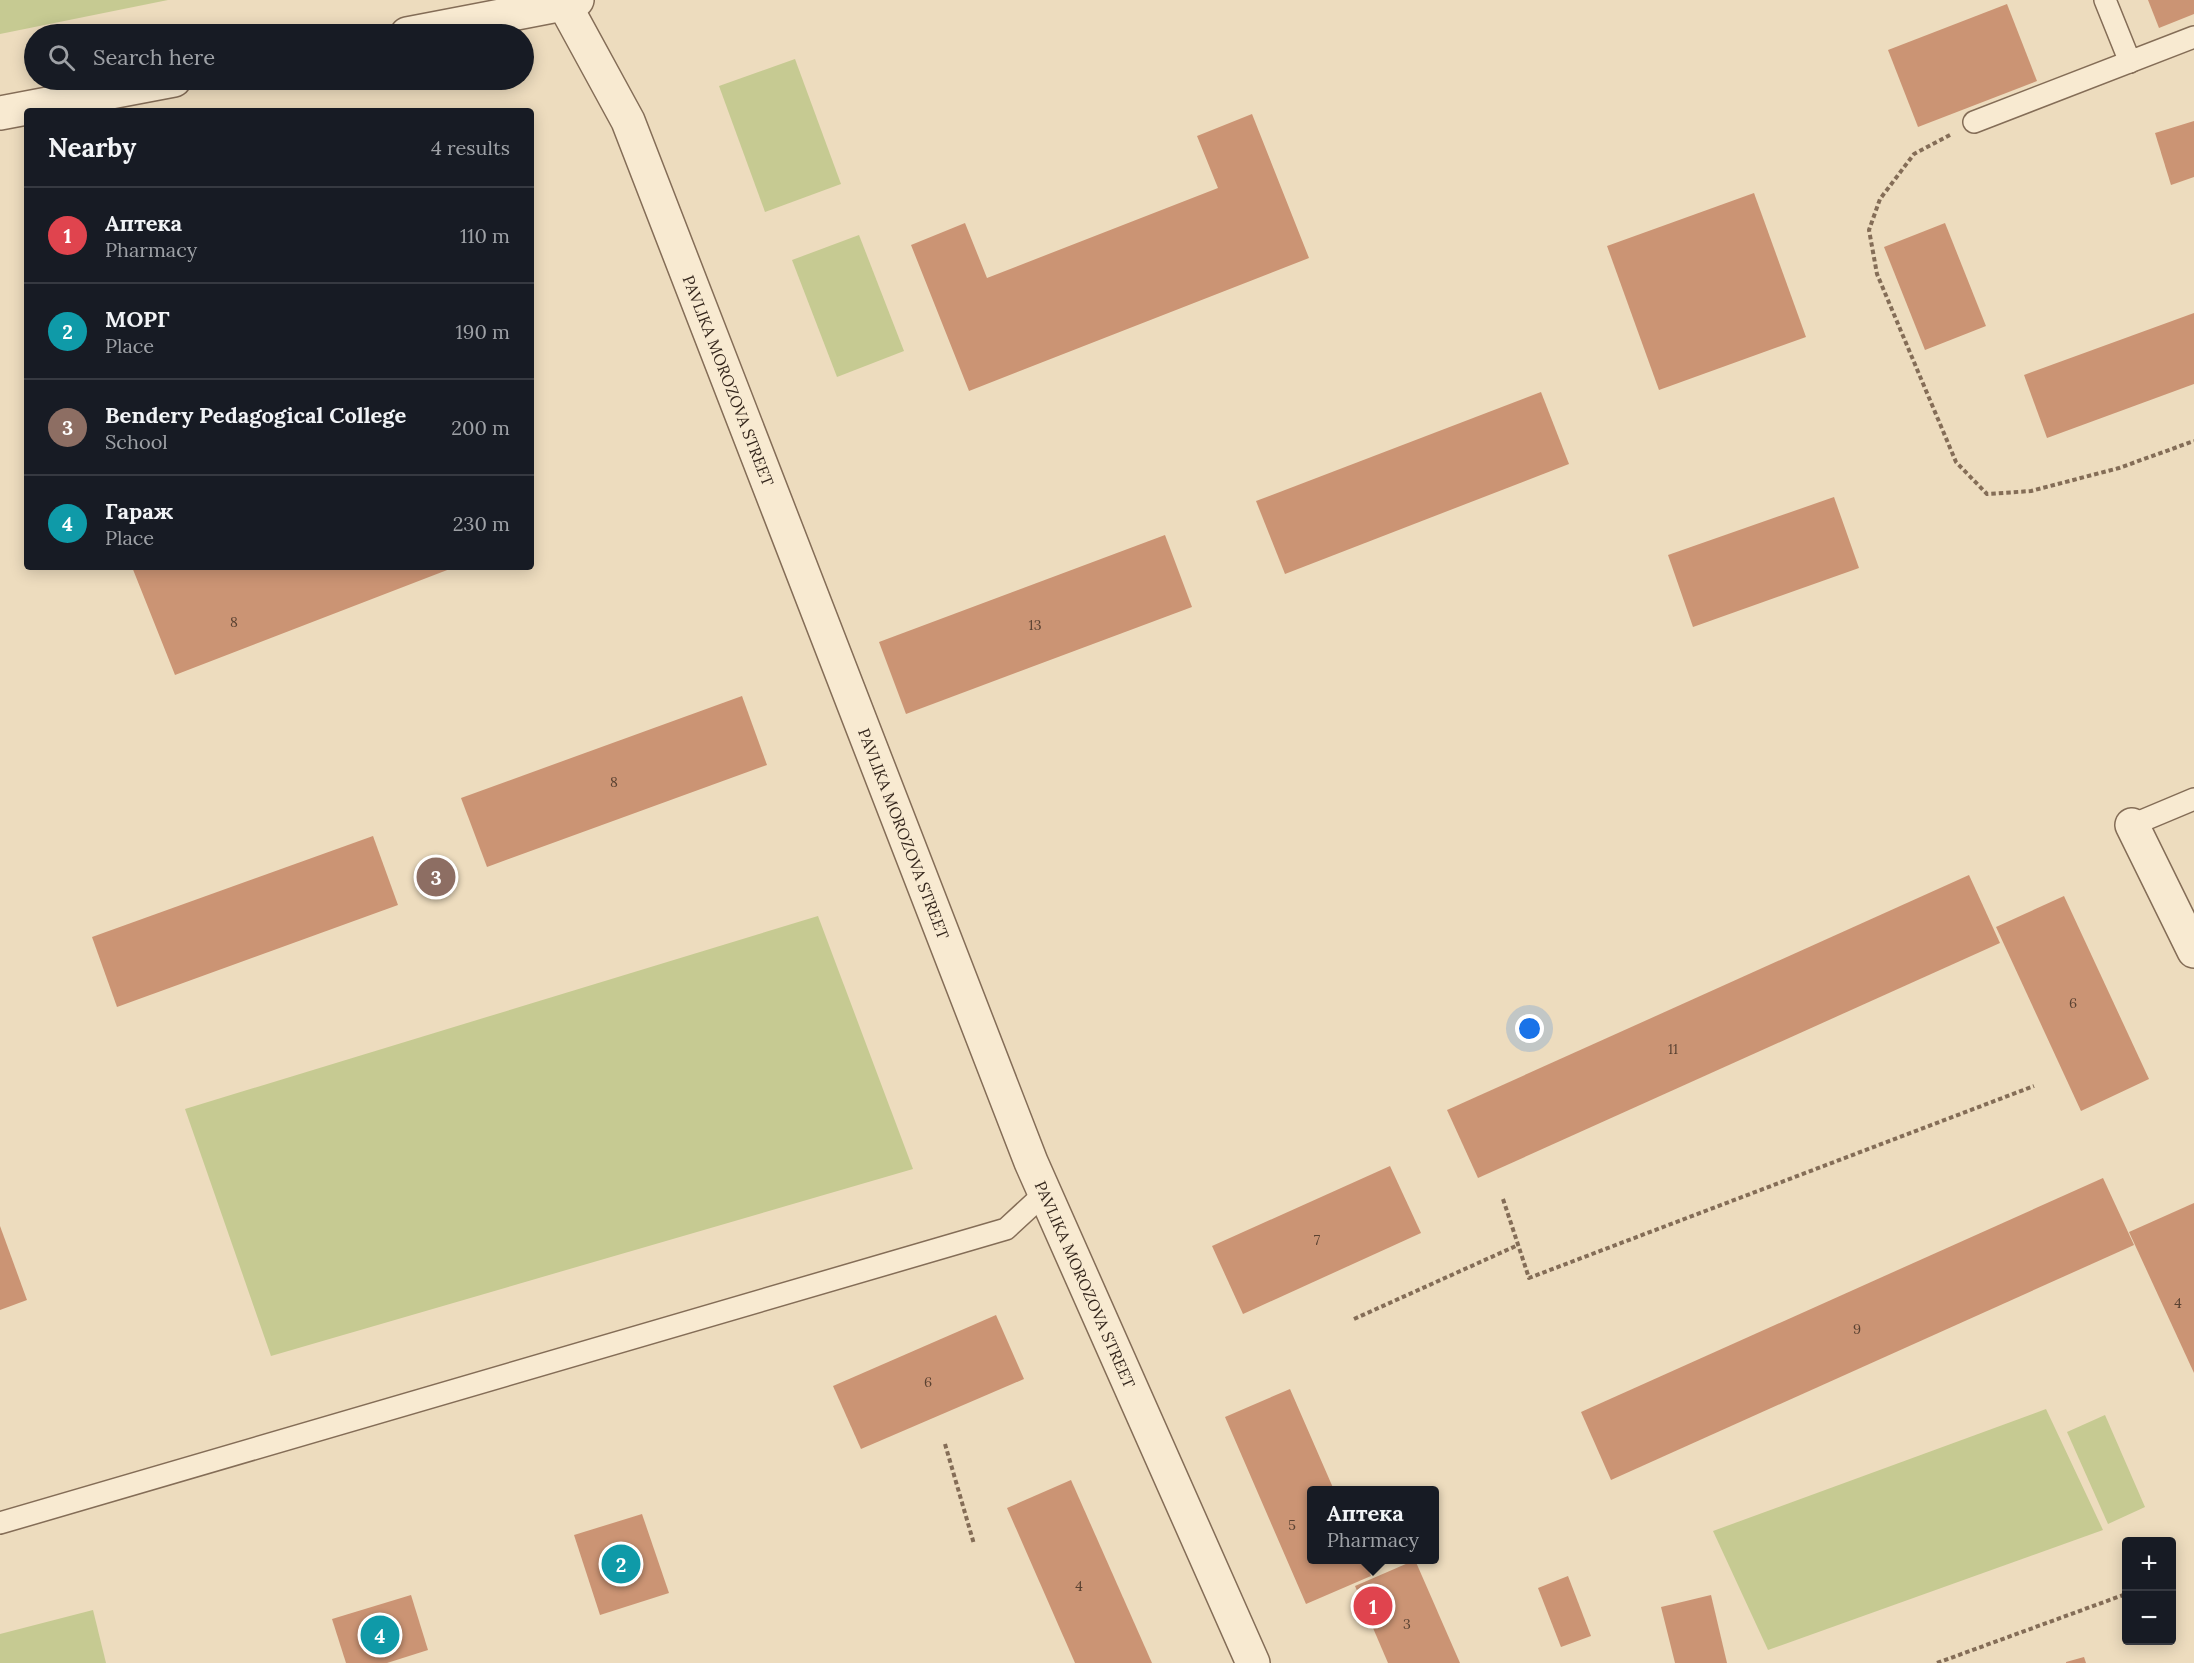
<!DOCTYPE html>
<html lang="en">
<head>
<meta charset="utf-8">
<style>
	body { margin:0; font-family:Lora,serif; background:#20242c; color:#f1f3f6 }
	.controls { position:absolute; right:18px; bottom:18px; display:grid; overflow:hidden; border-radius:6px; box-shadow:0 3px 15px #0003 }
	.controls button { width:54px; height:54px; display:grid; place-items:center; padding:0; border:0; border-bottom:2px solid #363941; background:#171b24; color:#f1f3f6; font:30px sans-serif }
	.you { position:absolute; left:1530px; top:1029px; width:21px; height:21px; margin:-15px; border:4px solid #fff; border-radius:50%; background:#1a73e8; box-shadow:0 0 0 9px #1a73e833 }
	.badge { display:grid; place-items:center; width:39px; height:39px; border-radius:50%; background:#db2777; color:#fff; font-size:20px; font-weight:700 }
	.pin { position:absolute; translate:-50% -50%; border:3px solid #fff; box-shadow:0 2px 6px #0006 }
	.popup { position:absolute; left:1307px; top:1486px; width:132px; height:78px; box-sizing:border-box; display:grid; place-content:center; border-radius:6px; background:#171b24; filter:drop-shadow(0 2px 4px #0005); font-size:20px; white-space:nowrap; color:#9ea1a6 }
	.popup b { font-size:22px; color:#f1f3f6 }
	.popup::after { content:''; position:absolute; left:50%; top:100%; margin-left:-12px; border:12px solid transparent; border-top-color:#171b24 }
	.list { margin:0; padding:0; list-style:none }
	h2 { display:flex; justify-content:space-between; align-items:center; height:78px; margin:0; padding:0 24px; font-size:26px }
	h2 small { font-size:20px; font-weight:400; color:#9ea1a6 }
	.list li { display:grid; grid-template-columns:39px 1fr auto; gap:18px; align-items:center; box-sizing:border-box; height:96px; padding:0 24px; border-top:2px solid #363941 }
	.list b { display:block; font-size:22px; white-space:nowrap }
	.list p { margin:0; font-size:20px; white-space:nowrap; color:#9ea1a6 }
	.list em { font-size:20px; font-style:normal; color:#9ea1a6 }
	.icon { flex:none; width:33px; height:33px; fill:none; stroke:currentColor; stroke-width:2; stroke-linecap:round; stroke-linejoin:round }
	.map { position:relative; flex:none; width:2194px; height:1663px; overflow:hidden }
	.search { position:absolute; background:#171b24; box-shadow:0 3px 15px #0003; left:24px; top:24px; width:510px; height:66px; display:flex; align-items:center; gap:15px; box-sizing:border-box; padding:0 21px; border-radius:33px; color:#9ea1a6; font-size:22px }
	.panel { position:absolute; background:#171b24; box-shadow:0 3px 15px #0003; left:24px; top:108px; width:510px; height:462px; border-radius:6px }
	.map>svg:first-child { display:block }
</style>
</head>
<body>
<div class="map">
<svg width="2194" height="1663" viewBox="0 0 2194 1663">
	<rect width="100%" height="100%" fill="#eddcbe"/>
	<!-- green -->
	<g fill="#c6ca92">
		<path d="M0,0H168L0,34Z"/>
		<path d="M795,59L841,184L765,212L719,86Z"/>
		<path d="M859,235L904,351L837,377L792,260Z"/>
		<path d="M818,916L913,1169L271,1356L185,1109Z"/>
		<path d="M2046,1409L2103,1530L1768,1650L1713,1531Z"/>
		<path d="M2105,1415L2145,1507L2108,1524L2067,1432Z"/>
		<path d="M93,1610L106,1663H0V1634Z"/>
	</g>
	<!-- building -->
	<g fill="#cb9474">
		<path d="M2148,0H2194V14L2159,28Z"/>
		<path d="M2007,4L2037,81L1918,127L1888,50Z"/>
		<path d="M1252,114L1309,258L969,391L911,245L965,223L987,278L1218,188L1197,136Z"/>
		<path d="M2194,121V177L2171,185L2155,133Z"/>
		<path d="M1754,193L1806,337L1659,390L1607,246Z"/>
		<path d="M1945,223L1986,326L1925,350L1884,247Z"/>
		<path d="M2194,313V384L2047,438L2024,375Z"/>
		<path d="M1541,392L1569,464L1285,574L1256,501Z"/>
		<path d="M1834,497L1859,568L1693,627L1668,555Z"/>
		<path d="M1165,535L1192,607L906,714L879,642Z"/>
		<path d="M132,567L192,568L455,567L175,675Z"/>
		<path d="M742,696L767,765L487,867L461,798Z"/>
		<path d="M373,836L398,905L117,1007L92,937Z"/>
		<path d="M1969,875L2000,943L1478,1178L1447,1110Z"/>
		<path d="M2064,896L2149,1079L2081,1111L1996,927Z"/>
		<path d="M1390,1166L1421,1233L1243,1314L1212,1246Z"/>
		<path d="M2103,1178L2134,1245L1611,1480L1581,1412Z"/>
		<path d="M2194,1203V1373L2129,1232Z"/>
		<path d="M0,1226L27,1300L0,1310Z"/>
		<path d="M996,1315L1024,1379L861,1449L833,1386Z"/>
		<path d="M1290,1389L1334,1490H1312V1560H1364L1371,1576L1306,1604L1225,1417Z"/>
		<path d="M1071,1480L1152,1663H1075L1007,1508Z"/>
		<path d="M642,1514L669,1593L600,1615L574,1535Z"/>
		<path d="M1415,1560L1460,1663H1388L1355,1586Z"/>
		<path d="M1568,1576L1591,1636L1561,1647L1538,1588Z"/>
		<path d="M411,1595L428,1650L387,1663H346L332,1619Z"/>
		<path d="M1711,1595L1727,1663H1675L1661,1607Z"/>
		<path d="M2084,1657L2086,1663H2066V1662Z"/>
	</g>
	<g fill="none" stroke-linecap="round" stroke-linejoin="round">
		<!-- service casing -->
		<g stroke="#846d57" stroke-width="24">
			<g id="service">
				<path d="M2105,0L2130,62"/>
				<path d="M1974,122L2194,37"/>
				<path d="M2132,825L2194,799"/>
				<path d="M0,1523L1006,1229L1045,1193"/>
			</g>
		</g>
		<!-- minor casing -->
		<g stroke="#846d57" stroke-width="36">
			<g id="minor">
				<path id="s1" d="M562,0L628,121L1031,1162L1253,1663"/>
				<path d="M407,34L563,4L577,0"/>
				<path d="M0,113L174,80"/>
				<path d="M2132,825L2194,951"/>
			</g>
		</g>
		<!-- path -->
		<g stroke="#846d57" stroke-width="4" stroke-dasharray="4.5 3" stroke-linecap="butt">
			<path d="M1950,135L1914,154L1880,199L1869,230L1877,274L1956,462L1987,494L2031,491L2119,468L2194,441"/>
			<path d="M1503,1199L1529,1278L2034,1086"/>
			<path d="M1354,1319L1518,1245"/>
			<path d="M945,1444L974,1544"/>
			<path d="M1937,1663L2126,1594"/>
		</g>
		<!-- service -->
		<use href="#service" stroke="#f8ead1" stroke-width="21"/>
		<!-- minor -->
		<use href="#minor" stroke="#f8ead1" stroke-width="33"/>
	</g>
	<g text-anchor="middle" stroke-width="5" stroke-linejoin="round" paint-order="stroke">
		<!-- number labels -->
		<g font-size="14" fill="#5a4232">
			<text x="234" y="627">8</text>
			<text x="1035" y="630">13</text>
			<text x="614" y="787">8</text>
			<text x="2073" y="1008">6</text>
			<text x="1673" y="1054">11</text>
			<text x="1317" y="1245">7</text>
			<text x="2178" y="1308">4</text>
			<text x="1857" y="1334">9</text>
			<text x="928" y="1387">6</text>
			<text x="1292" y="1530">5</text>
			<text x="1079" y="1591">4</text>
			<text x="1407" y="1629">3</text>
		</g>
		<!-- street labels -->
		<g font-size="16" fill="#34261c" stroke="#f4e7cd">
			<text dy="6" stroke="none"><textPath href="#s1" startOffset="416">PAVLIKA MOROZOVA STREET</textPath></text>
			<text dy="6" stroke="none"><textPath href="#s1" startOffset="902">PAVLIKA MOROZOVA STREET</textPath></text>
			<text dy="6" stroke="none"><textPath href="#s1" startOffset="1388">PAVLIKA MOROZOVA STREET</textPath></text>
		</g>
	</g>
</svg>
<div class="controls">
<button>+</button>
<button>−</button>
</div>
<div class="you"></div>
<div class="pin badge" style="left:1373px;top:1606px;background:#e0444e">1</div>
<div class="popup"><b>Аптека</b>Pharmacy</div>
<div class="pin badge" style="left:621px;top:1564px;background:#0f9aa8">2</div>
<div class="pin badge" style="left:436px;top:877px;background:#8d6e63">3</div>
<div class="pin badge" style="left:380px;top:1635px;background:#0f9aa8">4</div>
<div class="search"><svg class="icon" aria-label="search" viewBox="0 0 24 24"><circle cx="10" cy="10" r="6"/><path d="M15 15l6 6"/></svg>Search here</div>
<section class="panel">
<h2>Nearby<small>4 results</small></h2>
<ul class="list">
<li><span class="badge" style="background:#e0444e">1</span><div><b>Аптека</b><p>Pharmacy</p></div><em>110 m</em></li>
<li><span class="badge" style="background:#0f9aa8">2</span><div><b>МОРГ</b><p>Place</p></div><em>190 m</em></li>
<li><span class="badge" style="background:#8d6e63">3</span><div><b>Bendery Pedagogical College</b><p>School</p></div><em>200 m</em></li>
<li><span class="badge" style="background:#0f9aa8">4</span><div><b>Гараж</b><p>Place</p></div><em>230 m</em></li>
</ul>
</section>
</div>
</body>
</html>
